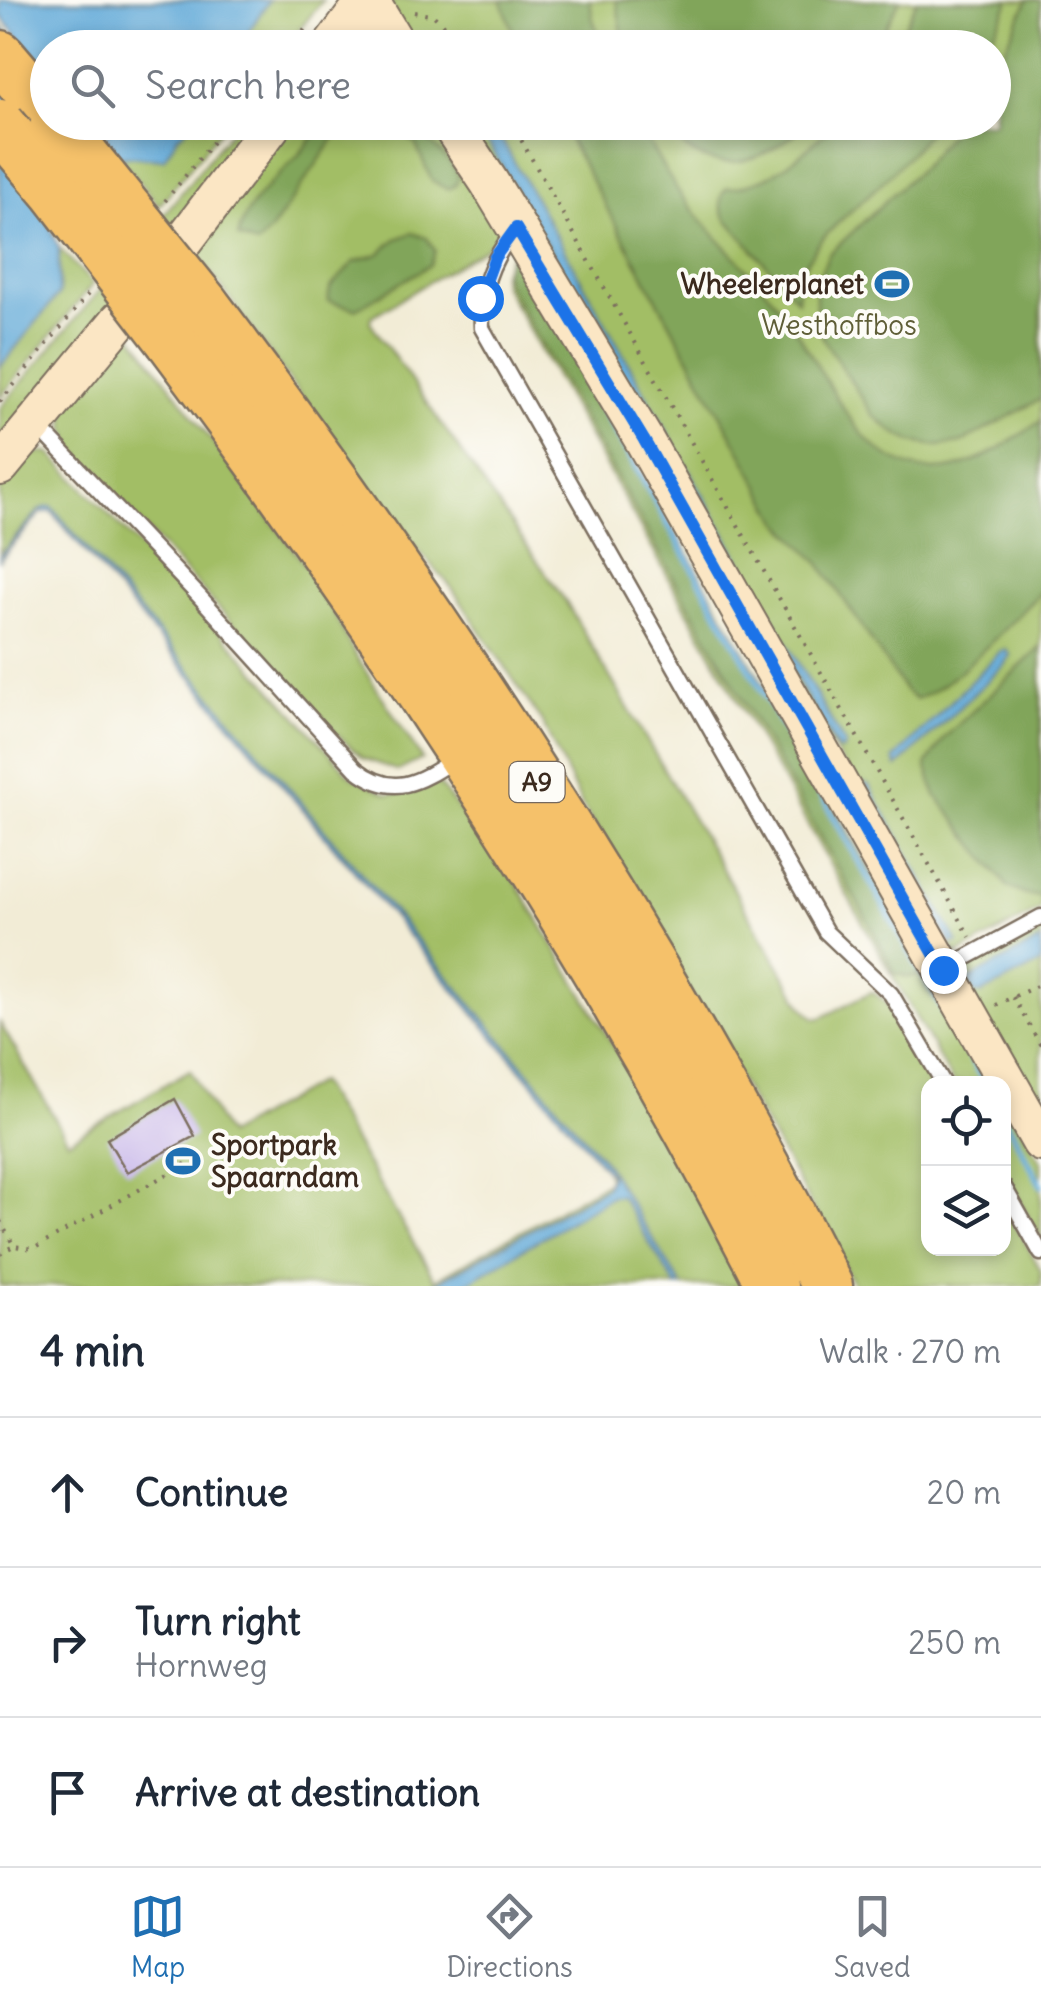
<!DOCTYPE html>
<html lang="en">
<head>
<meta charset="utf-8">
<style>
	body { margin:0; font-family:Delius,sans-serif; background:#f2f2f3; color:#1f2937 }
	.controls { position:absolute; right:30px; bottom:30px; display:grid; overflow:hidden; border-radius:20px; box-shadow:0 5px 15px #0003 }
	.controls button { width:90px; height:90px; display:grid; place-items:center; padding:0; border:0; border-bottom:2px solid #e0e1e3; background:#fff; color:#1f2937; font:50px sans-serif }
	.stop { position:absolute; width:30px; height:30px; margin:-22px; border:8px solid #1a73e8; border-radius:50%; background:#fff }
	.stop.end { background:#1a73e8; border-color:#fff; box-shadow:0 2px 10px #0008 }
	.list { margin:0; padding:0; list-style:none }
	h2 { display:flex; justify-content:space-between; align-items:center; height:130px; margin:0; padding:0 40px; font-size:42px }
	h2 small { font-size:32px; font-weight:400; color:#747a83 }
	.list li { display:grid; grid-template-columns:65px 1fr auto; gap:30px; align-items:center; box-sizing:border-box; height:150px; padding:0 40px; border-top:2px solid #e0e1e3 }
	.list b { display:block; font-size:38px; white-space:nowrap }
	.list p { margin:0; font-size:32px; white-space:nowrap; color:#747a83 }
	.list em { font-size:32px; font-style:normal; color:#747a83 }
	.icon { flex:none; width:55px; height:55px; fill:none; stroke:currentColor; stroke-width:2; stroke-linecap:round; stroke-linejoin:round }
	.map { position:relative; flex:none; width:1041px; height:1286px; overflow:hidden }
	.search { position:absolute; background:#fff; box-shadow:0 5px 15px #0003; left:30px; right:30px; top:30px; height:110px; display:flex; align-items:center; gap:25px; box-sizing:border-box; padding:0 35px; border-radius:55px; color:#747a83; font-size:38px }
	.sheet { height:580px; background:#fff }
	nav { display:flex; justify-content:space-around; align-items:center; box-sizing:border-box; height:140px; border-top:2px solid #e0e1e3; background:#fff; font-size:28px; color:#747a83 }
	nav a { display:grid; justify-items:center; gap:5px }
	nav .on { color:#1f6fb2 }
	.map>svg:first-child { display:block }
</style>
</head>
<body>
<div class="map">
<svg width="1041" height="1286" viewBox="0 0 1041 1286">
	<rect width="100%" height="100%" fill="#fdfcf7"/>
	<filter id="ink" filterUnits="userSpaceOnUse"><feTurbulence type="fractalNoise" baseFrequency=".01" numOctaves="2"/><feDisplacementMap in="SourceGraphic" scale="20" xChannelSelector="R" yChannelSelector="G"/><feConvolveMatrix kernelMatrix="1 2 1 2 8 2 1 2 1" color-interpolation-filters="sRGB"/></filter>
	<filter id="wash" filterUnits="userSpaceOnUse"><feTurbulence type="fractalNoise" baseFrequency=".0048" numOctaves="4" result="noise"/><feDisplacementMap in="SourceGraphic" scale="40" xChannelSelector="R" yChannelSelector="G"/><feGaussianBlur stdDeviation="2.25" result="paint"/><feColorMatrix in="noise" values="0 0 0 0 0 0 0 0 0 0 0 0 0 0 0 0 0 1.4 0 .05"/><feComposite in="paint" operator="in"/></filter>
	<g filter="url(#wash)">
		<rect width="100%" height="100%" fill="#f2ecd6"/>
		<!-- green -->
		<g fill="#a2be65" stroke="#6e7442" stroke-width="2.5">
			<path d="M0,0H323L286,47L48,48L47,72L0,15Z"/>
			<path d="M389,0H1041V909L957,955L459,123L994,122V48L408,47Z"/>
			<path d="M89,123H226L159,206L104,138L108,133L102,127L96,132Z"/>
			<path d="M237,123H261L0,450V408L165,213Z"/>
			<path d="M287,123H438L500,227L495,241L483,249L371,317L370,322L566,602L803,1007L815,1018H821L871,992C898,1003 921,1058 935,1083L928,1084V1248H1004V1205L1041,1271V1286H854L818,1217L582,805L542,722L451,587L389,517L198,255L201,238Z"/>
			<path d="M59,248L93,284L0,398V367L59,294Z"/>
			<path d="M511,254L996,1083H953L503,284L502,274Z"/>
			<path d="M131,333L318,582L354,653L422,759L398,771L363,758L324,723L75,452L65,428L66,405Z"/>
			<path d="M49,452L206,616L351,776L388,794L408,792L437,782L513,877L662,1127L747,1286H0V1023L68,1141L190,1070L227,1135L319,1082L435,1280L609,1181L604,1161L57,514L47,507L39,511L0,554V485L30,454Z"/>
			<path d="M1041,924V1126L959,975L964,966Z"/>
			<path d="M1004,1096L1041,1161V1239L1004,1173Z"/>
		</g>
		<!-- forest -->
		<g fill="#81a55a" stroke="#5e683c" stroke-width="2.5">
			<path d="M501,0H590L593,20L604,47H519Z"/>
			<path d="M616,0H900L875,47L625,48Z"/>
			<path d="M917,0H1010L987,47H895Z"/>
			<path d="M1028,0H1041V399L961,443L938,446L913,442L892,431L873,415L824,340L816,322V283L829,254L922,167L958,123L994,122V70Z"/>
			<path d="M325,122L345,123L271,230L257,245L238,237C245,203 271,184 294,160C305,148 315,135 325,122Z"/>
			<path d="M390,123H410C424,139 452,159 459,177L455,186L447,189L432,181L415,143Z"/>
			<path d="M560,123H638C651,147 665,172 681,195C711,236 751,269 781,309C812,350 832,399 865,437C879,452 897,463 916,468C963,479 1005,445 1041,421V592C1012,620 952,689 915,699L906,692L820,564L779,521Z"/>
			<path d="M661,123H808C758,167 708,184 661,123Z"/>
			<path d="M835,123H936C918,145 899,167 877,187C842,221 800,246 797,300L726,218C720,209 718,196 727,188C772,185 804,152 835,123Z"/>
			<path d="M412,233L427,238L435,251L430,265L356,309L328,301L330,288L354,262L379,254L396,239Z"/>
			<path d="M516,255L925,965L923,975L909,977L895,974L869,923L507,283L504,271L510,256Z"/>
			<path d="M1041,647V896L1026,895L1008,887L935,794L926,765L945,737Z"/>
		</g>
		<!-- water -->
		<g fill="#61a9d8" stroke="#4e6a7b" stroke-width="2.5">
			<path d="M0,0H269L239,47L48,48L47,72L0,15Z"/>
			<path d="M0,24L47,82L50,225L59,248V294L0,367Z"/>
			<path d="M89,123H193L178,136L164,159L124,156L120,159L104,138L108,133L102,127L96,132Z"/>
			<path d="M477,123H492L845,745L842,751L838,750Z"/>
			<path d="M47,507H52L604,1161L682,1286H676L620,1195L611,1196L462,1286H431L606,1187L610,1175L51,511L41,513L0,560V556L39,511Z"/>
			<path d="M1006,650L1010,655L1004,665L897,767L894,759L1000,652Z"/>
			<path d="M863,783L869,785L958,943H951L860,793V785Z"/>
			<path d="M1041,940V963L981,994L974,993L968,980Z"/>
		</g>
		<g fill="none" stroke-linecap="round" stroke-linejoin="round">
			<!-- stream -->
			<g stroke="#61a9d8" stroke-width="6">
				<path d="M586,379L985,1084"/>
				<path d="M1004,1117L1041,1185"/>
			</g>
		</g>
		<g id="blocks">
			<!-- building -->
			<path fill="#cabaeb" d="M175,1099L195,1136L127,1172L107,1139Z"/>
		</g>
	</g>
	<g filter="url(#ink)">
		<use href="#blocks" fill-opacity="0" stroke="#7b6e5e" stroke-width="2.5"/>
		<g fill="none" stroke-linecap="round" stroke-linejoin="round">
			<!-- lane casing -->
			<g stroke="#7b6e5e" stroke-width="19">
				<g id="lane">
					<path d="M514,232C490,261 480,291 482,328L826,932L891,994L944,1084"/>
					<path d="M37,425L199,596L356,769C394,799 419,782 455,759"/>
					<path d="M945,969L1041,917"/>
					<path d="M1004,1187L1041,1253"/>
				</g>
			</g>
			<!-- secondary casing -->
			<g stroke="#7b6e5e" stroke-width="42">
				<g id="secondary">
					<path d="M369,0L398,48"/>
					<path d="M331,48L367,0"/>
					<path d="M449,122L489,182L644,440L1041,1142"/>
					<path d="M185,239L274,122"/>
					<path d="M0,466L120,320"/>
				</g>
			</g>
			<!-- highway casing -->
			<g stroke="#7b6e5e" stroke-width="55">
				<g id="highway">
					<path d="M0,56L48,112"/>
					<path d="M204,305C438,614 651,940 827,1286"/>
					<path d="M171,340C395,638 603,953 772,1286"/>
				</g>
			</g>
			<!-- path -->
			<g stroke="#7b6e5e" stroke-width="4" stroke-dasharray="2.5 8" stroke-linecap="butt">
				<path d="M414,12L434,16L466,48"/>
				<path d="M290,48L306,28"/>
				<path d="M511,122L970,937"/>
				<path d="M165,201L229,122"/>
				<path d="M0,402L89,293"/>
				<path d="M1013,997L1041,1046"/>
				<path d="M996,1005L1041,984"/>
				<path d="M0,1221L14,1246L33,1249L198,1157"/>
				<path d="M0,1254L13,1246"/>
			</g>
			<!-- lane -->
			<use href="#lane" stroke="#fff" stroke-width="14"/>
			<!-- secondary -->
			<use href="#secondary" stroke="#fbe6c4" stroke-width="38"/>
			<!-- highway -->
			<use href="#highway" stroke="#f5c16b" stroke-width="50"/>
			<!-- highway-bridge casing -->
			<g stroke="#7b6e5e" stroke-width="55" stroke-linecap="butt">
				<g id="highway-bridge">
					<path d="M56,122L204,305"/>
					<path d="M0,125L55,190L171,340"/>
				</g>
			</g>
			<!-- highway-bridge -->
			<use href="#highway-bridge" stroke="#f5c16b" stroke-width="50"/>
		</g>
	</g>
	<g fill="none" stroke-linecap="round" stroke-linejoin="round" filter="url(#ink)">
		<!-- route -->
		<path stroke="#1a73e8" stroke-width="12" d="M480,298L495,257L516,228L644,440L943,970"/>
	</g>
	<!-- icons -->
	<defs>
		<g id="stadium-bare" transform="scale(2.7)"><path d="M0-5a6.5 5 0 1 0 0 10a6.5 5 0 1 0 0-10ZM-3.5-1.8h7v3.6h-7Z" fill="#1f6fb2" stroke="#fdfcf7" stroke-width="2.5" paint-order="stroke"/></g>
	</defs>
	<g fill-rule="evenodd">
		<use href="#stadium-bare" x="892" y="284"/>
		<use href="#stadium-bare" x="183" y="1161"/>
	</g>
	<g text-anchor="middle" stroke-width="8" stroke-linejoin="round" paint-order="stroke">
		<!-- shield labels -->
		<rect fill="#fdfcf7" stroke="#75695f" stroke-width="2.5" x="509.5" y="762" width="55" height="40" rx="8"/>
		<g font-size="25" font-weight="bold" fill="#3b2a1e">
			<text x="537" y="791">A9</text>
		</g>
		<!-- poi labels -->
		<g font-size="28" font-weight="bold" fill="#3b2a1e" stroke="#fdfcf7" text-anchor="end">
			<text x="864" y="294">Wheelerplanet</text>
			<text x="211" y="1155" text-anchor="start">Sportpark<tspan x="211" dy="32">Spaarndam</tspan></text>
		</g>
		<!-- park labels -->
		<g font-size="28" fill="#5f5e37" stroke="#fdfcf7">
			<text x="839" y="335">Westhoffbos</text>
		</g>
	</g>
</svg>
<div class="controls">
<button><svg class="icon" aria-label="locate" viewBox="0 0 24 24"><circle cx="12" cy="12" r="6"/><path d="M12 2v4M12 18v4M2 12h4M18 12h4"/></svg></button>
<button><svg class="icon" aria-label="layers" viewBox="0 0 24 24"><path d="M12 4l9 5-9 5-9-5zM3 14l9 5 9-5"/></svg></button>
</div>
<div class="stop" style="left:480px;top:298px"></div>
<div class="stop end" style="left:943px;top:970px"></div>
<div class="search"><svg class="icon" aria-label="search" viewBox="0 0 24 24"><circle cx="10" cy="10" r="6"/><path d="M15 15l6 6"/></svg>Search here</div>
</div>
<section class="sheet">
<h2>4 min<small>Walk · 270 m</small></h2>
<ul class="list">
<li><svg class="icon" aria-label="ahead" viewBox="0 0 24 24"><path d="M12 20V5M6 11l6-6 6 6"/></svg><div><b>Continue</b></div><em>20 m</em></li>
<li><svg class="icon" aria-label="right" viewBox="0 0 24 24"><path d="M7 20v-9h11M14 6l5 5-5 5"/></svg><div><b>Turn right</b><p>Hornweg</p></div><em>250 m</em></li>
<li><svg class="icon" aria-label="arrive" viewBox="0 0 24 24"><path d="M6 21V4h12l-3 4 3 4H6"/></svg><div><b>Arrive at destination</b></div></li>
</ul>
</section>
<nav>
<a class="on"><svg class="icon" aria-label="map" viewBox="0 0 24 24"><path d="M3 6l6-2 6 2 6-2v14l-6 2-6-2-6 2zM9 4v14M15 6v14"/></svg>Map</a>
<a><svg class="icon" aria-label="directions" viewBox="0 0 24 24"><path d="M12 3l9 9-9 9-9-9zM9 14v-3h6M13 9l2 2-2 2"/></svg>Directions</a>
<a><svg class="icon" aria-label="saved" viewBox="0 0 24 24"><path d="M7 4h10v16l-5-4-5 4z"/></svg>Saved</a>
</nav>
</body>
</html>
